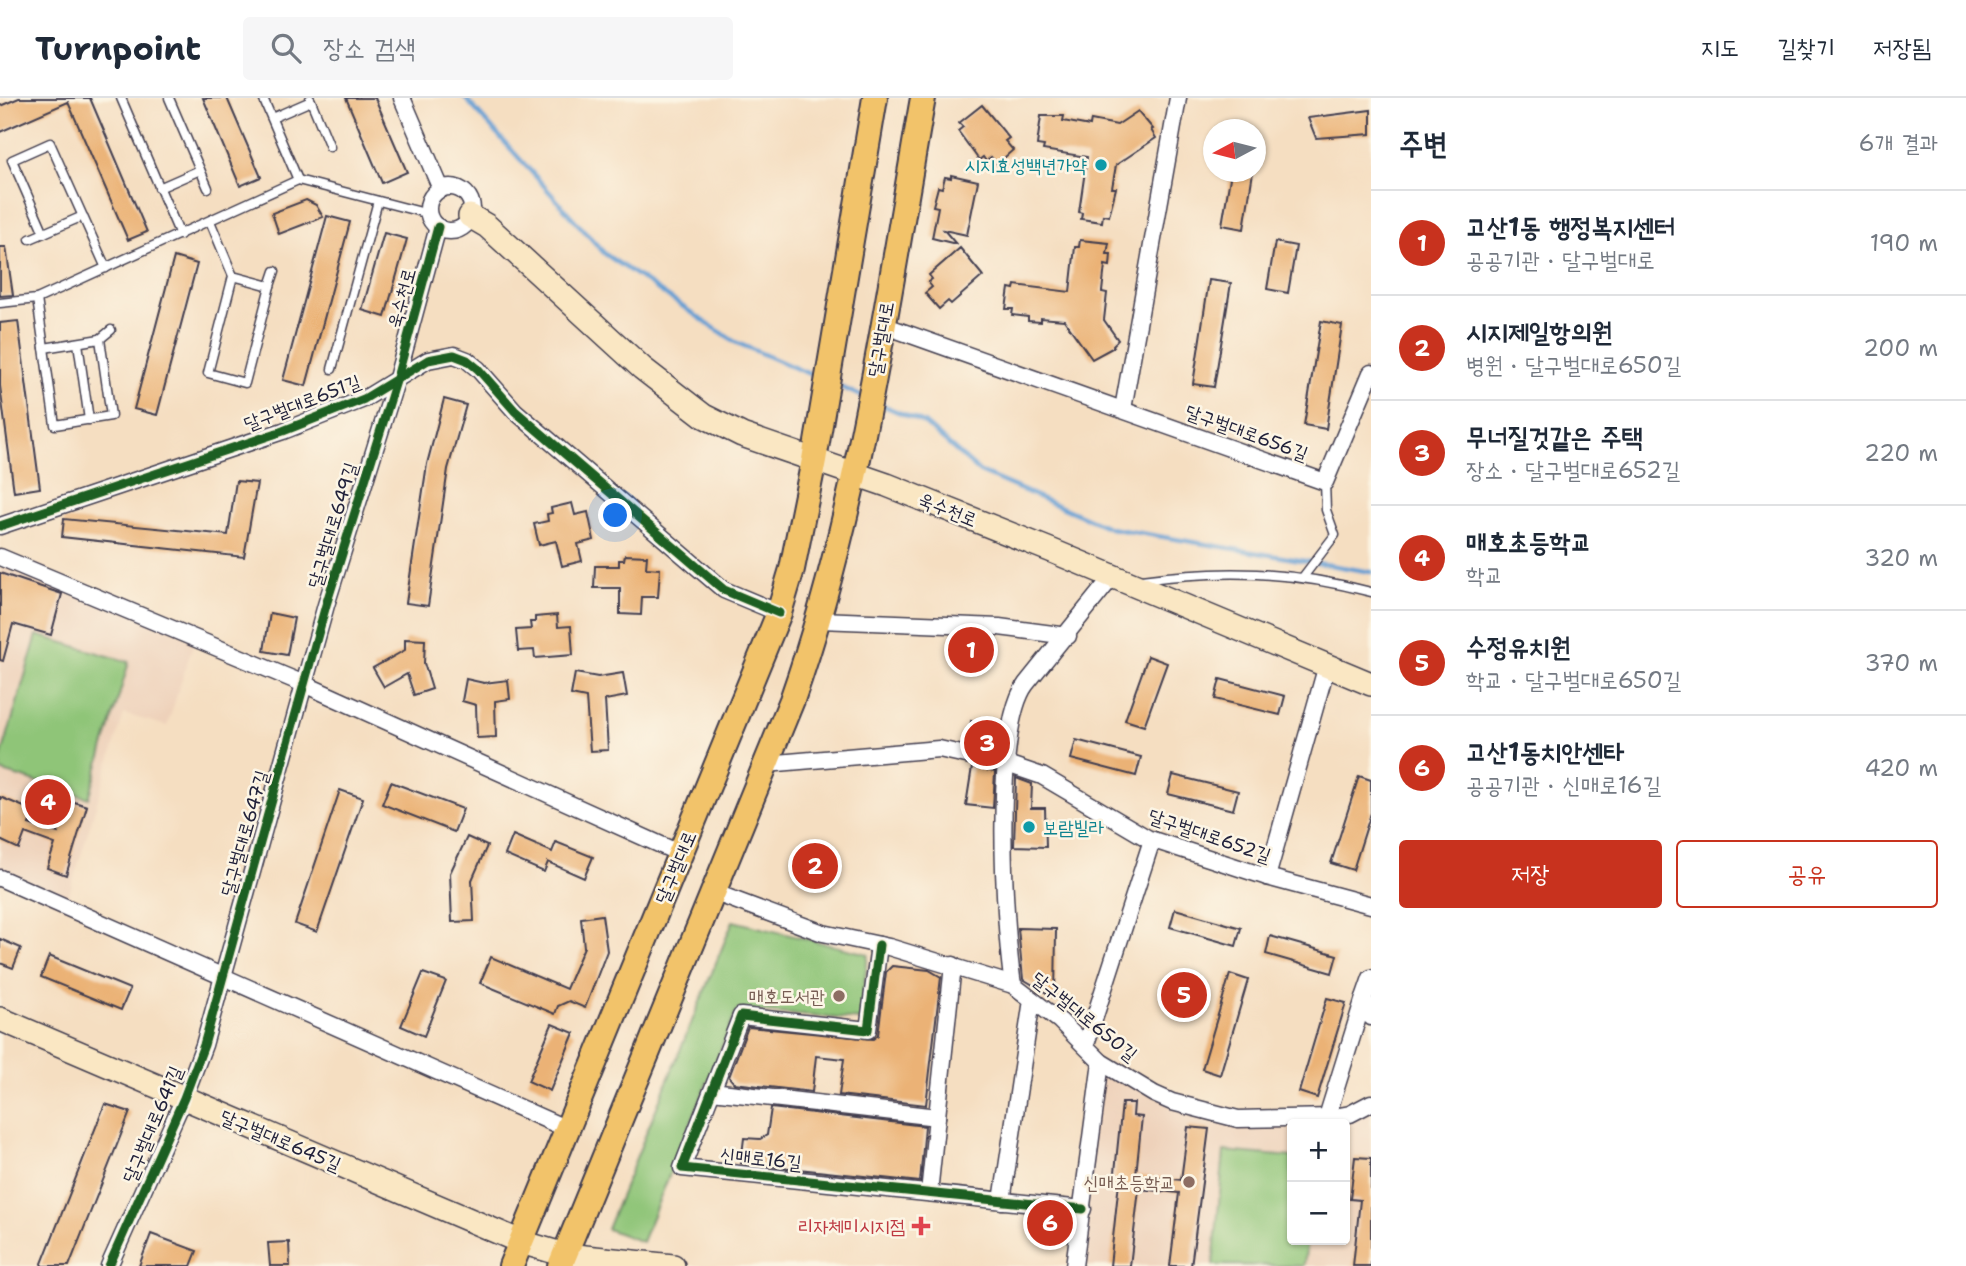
<!DOCTYPE html>
<html lang="ko">
<head>
<meta charset="utf-8">
<style>
	body { margin:0; font-family:"Shantell Sans","Poor Story",sans-serif; background:#f6f6f7; color:#1f2937 }
	.controls { position:absolute; right:21px; bottom:21px; display:grid; overflow:hidden; border-radius:7px; box-shadow:0 2px 5px #0004 }
	.controls button { width:63px; height:63px; display:grid; place-items:center; padding:0; border:0; border-bottom:2px solid #e0e1e3; background:#fff; color:#1f2937; font:35px sans-serif }
	.compass { position:absolute; left:1203px; top:21px; width:63px; height:63px; border-radius:50%; background:#fff; box-shadow:0 2px 5px #0004; rotate:263deg }
	.you { position:absolute; left:616px; top:418px; width:24px; height:24px; margin:-18px; border:5px solid #fff; border-radius:50%; background:#1a73e8; box-shadow:0 0 0 10px #1a73e833 }
	.badge { display:grid; place-items:center; width:46px; height:46px; border-radius:50%; background:#c8321e; color:#fff; font-size:23px; font-weight:700 }
	.pin { position:absolute; translate:-50% -50%; border:4px solid #fff; box-shadow:0 2px 7px #0006 }
	.list { margin:0; padding:0; list-style:none }
	h2 { display:flex; justify-content:space-between; align-items:center; height:91px; margin:0; padding:0 28px; font-size:30px }
	h2 small { font-size:23px; font-weight:400; color:#747a83 }
	.list li { display:grid; grid-template-columns:46px 1fr auto; gap:21px; align-items:center; box-sizing:border-box; height:105px; padding:0 28px; border-top:2px solid #e0e1e3 }
	.list b { display:block; font-size:26px; white-space:nowrap }
	.list p { margin:0; font-size:23px; white-space:nowrap; color:#747a83 }
	.list em { font-size:23px; font-style:normal; color:#747a83 }
	.actions { display:flex; gap:14px; padding:21px 28px }
	.actions a { flex:1; padding:16px 0; border:2px solid #c8321e; border-radius:7px; text-align:center; font-size:24px; color:#c8321e }
	.actions .main { background:#c8321e; color:#fff }
	.icon { flex:none; width:38px; height:38px; fill:none; stroke:currentColor; stroke-width:2; stroke-linecap:round; stroke-linejoin:round }
	.map { position:relative; flex:none; width:1371px; height:1168px; overflow:hidden }
	header { display:flex; align-items:center; gap:42px; box-sizing:border-box; height:98px; padding:0 35px; background:#fff; border-bottom:2px solid #e0e1e3 }
	header strong { font-size:33px }
	nav { display:flex; gap:38px; margin-inline-start:auto; font-size:24px }
	.search { width:490px; height:63px; background:#f6f6f7; display:flex; align-items:center; gap:18px; box-sizing:border-box; padding:0 24px; border-radius:7px; color:#747a83; font-size:26px }
	main { display:flex }
	aside { flex:1; background:#fff }
	.map>svg:first-child { display:block }
</style>
</head>
<body>
<header>
<strong>Turnpoint</strong>
<div class="search"><svg class="icon" aria-label="search" viewBox="0 0 24 24"><circle cx="10" cy="10" r="6"/><path d="M15 15l6 6"/></svg>장소 검색</div>
<nav><a>지도</a><a>길찾기</a><a>저장됨</a></nav>
</header>
<main>
<div class="map">
<svg width="1371" height="1168" viewBox="0 0 1371 1168">
	<rect width="100%" height="100%" fill="#fcf5e5"/>
	<filter id="ink" filterUnits="userSpaceOnUse"><feTurbulence type="fractalNoise" baseFrequency=".0143" numOctaves="2"/><feDisplacementMap in="SourceGraphic" scale="14" xChannelSelector="R" yChannelSelector="G"/><feConvolveMatrix kernelMatrix="1 2 1 2 8 2 1 2 1" color-interpolation-filters="sRGB"/></filter>
	<filter id="wash" filterUnits="userSpaceOnUse"><feTurbulence type="fractalNoise" baseFrequency=".00686" numOctaves="4" result="noise"/><feDisplacementMap in="SourceGraphic" scale="28" xChannelSelector="R" yChannelSelector="G"/><feGaussianBlur stdDeviation="1.57" result="paint"/><feColorMatrix in="noise" values="0 0 0 0 0 0 0 0 0 0 0 0 0 0 0 0 0 1.4 0 .05"/><feComposite in="paint" operator="in"/></filter>
	<g filter="url(#wash)">
		<rect width="100%" height="100%" fill="#f5dec1"/>
		<!-- built -->
		<g fill="#eed1ba" fill-rule="evenodd">
			<path d="M0,459L195,540L167,628L124,616L65,809L0,780Z"/>
			<path d="M1101,964L1220,1017L1334,1019L1371,1005V1168H1074ZM1292,1026H1345V1142H1292Z"/>
		</g>
		<!-- green -->
		<g fill="#8fc578" stroke="#58745a" stroke-width="2">
			<path d="M37,537L129,564L89,700L0,673V663Z"/>
			<path d="M733,823L868,856L860,922L737,912L642,1144L607,1131Z"/>
			<path d="M1224,1053L1292,1059V1142H1307L1304,1168L1213,1167Z"/>
		</g>
		<g fill="none" stroke-linecap="round" stroke-linejoin="round">
			<!-- stream -->
			<g stroke="#649ed3" stroke-width="4.5">
				<path d="M465,0L605,156L735,244L821,281"/>
				<path d="M836,287L863,299"/>
				<path d="M877,305L924,325L980,374L1110,430L1371,474"/>
			</g>
		</g>
		<g id="blocks">
			<!-- building -->
			<g fill="#ebb276">
				<path d="M19,0H90L147,134L128,142L68,4L0,34V8Z"/>
				<path d="M203,0H227L261,79L240,88Z"/>
				<path d="M346,0H375L407,74L382,85Z"/>
				<path d="M982,7L1009,40L1005,43L1013,52L997,66L991,59L986,63L983,59L979,62L958,33L963,29L959,25Z"/>
				<path d="M1371,12V36L1316,40L1308,20Z"/>
				<path d="M1138,13L1153,31L1151,32L1156,40L1116,67L1112,90H1116L1109,118L1103,117L1102,124L1081,121L1082,115L1079,114L1087,59L1043,52L1044,48L1037,47L1041,18H1064L1063,23L1090,28L1091,22L1117,27Z"/>
				<path d="M1231,74H1253L1244,131L1222,127Z"/>
				<path d="M951,77L978,83L967,137L944,132L956,146L932,140L938,109L933,108L938,89L942,90L945,79L951,80Z"/>
				<path d="M306,102L316,107L323,119L279,136L272,115Z"/>
				<path d="M327,118L350,124L306,288L283,282Z"/>
				<path d="M384,135L407,141L385,219L362,212Z"/>
				<path d="M1080,142L1109,145L1107,156H1111L1110,168L1105,167L1102,194L1107,195L1104,222L1118,242L1113,247L1114,249L1092,261L1064,222L1041,220V224L1028,223V219L1012,217L1013,211H1006L1009,190L1014,191L1015,187L1070,194L1075,149H1079Z"/>
				<path d="M1275,144L1296,148L1288,195L1267,191Z"/>
				<path d="M0,149H6L13,197L0,198Z"/>
				<path d="M960,150L983,178L951,206L948,203L939,211L925,195L932,189L928,184L932,181L929,177Z"/>
				<path d="M174,159L197,166L157,317L134,311Z"/>
				<path d="M1209,182L1231,185L1214,289L1193,286Z"/>
				<path d="M18,223L40,390L14,394L0,288V225Z"/>
				<path d="M1321,223L1342,227L1326,331L1304,327Z"/>
				<path d="M444,301L466,307L448,371L428,508L406,505L427,366Z"/>
				<path d="M236,383L257,385L244,459L62,439L64,421L228,437Z"/>
				<path d="M572,405L575,417L588,414L594,442L578,446L582,463L562,468L556,443L539,447L534,426L548,423L547,416L552,415L551,410Z"/>
				<path d="M625,457L647,458L646,470L660,471L658,499H642L641,517L620,516V490H594L595,468H619V462H624Z"/>
				<path d="M0,475L62,496L51,537L13,526L3,563L0,562Z"/>
				<path d="M270,515L294,520L287,557L264,553Z"/>
				<path d="M557,517L558,529L571,528L573,557L535,560L534,552L518,553L516,532L531,531L530,524H535V519Z"/>
				<path d="M405,541L425,542L424,565L432,591L414,597L407,576L384,589L373,570L405,552Z"/>
				<path d="M1148,558L1167,565L1144,628L1125,622Z"/>
				<path d="M575,575L598,579L623,575L627,598L605,602L608,652L590,653L586,600L571,597Z"/>
				<path d="M466,581L484,585L508,582L510,601L495,603L496,639L477,640L476,607L462,603Z"/>
				<path d="M1220,581L1285,598L1280,617L1215,601Z"/>
				<path d="M971,623L1000,633L997,653L968,647Z"/>
				<path d="M1076,642L1141,659L1136,678L1071,661Z"/>
				<path d="M972,669L995,674L993,710L966,707Z"/>
				<path d="M1173,677L1238,693L1233,712L1168,696Z"/>
				<path d="M1359,678L1371,682V715L1353,772L1331,765Z"/>
				<path d="M1016,680L1032,686L1031,710H1045L1046,749L1014,748Z"/>
				<path d="M391,684L463,711L454,734L382,706Z"/>
				<path d="M340,692L363,700L317,834L295,826Z"/>
				<path d="M0,699L34,713L29,726L58,735L68,702L87,708L66,777L47,770L55,746L25,735L19,751L0,742Z"/>
				<path d="M513,737L552,754L556,744L593,759L584,780L548,764L544,774L505,757Z"/>
				<path d="M467,739L487,748L472,782L474,823L452,824L450,775Z"/>
				<path d="M1175,811L1241,830L1236,848L1170,829Z"/>
				<path d="M602,817L607,853L585,910L569,903L558,908L555,916L480,885L491,859L566,891L584,849L581,820Z"/>
				<path d="M1018,830L1056,831L1055,900L1023,881Z"/>
				<path d="M1270,838L1337,857L1332,875L1266,856Z"/>
				<path d="M0,841L21,850L13,870L0,865Z"/>
				<path d="M49,858L130,891L121,912L41,879Z"/>
				<path d="M892,868L929,872L941,879L926,1007L839,997L844,961L816,958L812,994L734,985L729,979L748,929L873,941L878,937L886,874Z"/>
				<path d="M423,875L446,883L424,938L401,928Z"/>
				<path d="M1230,876L1248,882L1220,977L1202,971Z"/>
				<path d="M1327,900L1346,905L1317,1000L1299,994Z"/>
				<path d="M552,926L574,935L550,993L528,983Z"/>
				<path d="M1122,1005H1134L1133,1018L1142,1019L1136,1077L1181,1082L1188,1029L1209,1031L1191,1168H1170L1179,1095L1139,1091L1130,1168H1110L1119,1084H1114Z"/>
				<path d="M105,1006L130,1014L69,1168H41Z"/>
				<path d="M771,1010L925,1028L920,1084L741,1065L744,1040L760,1041L767,1037Z"/>
				<path d="M1355,1059L1371,1060V1168H1353L1360,1102L1350,1101Z"/>
				<path d="M151,1136L197,1153L191,1168H139Z"/>
				<path d="M289,1144L290,1168H270L268,1145Z"/>
			</g>
		</g>
	</g>
	<g filter="url(#ink)">
		<use href="#blocks" fill-opacity="0" stroke="#423e4f" stroke-width="2"/>
		<g fill="none" stroke-linecap="round" stroke-linejoin="round">
			<!-- lane casing -->
			<g stroke="#423e4f" stroke-width="11">
				<g id="lane">
					<path d="M121,0L180,137"/>
					<path d="M169,0L208,90"/>
					<path d="M263,0L298,82"/>
					<path d="M311,3L330,49"/>
					<path d="M272,20L311,3L310,1"/>
					<path d="M159,90L200,72"/>
					<path d="M83,118L44,135L12,62L50,45L106,170"/>
					<path d="M210,123L233,178L208,275L245,285L270,188L233,178"/>
					<path d="M30,141L44,135"/>
					<path d="M270,188L275,173"/>
					<path d="M37,201L55,327L111,318L100,241"/>
					<path d="M0,205L37,201L298,82L429,116"/>
					<path d="M78,245L89,322"/>
					<path d="M44,250L100,241L111,232"/>
					<path d="M332,271L378,103"/>
					<path d="M1303,479L1335,437L1326,412L1325,384"/>
					<path d="M1141,482C1222,471 1292,473 1371,494"/>
				</g>
			</g>
			<!-- street casing -->
			<g stroke="#423e4f" stroke-width="19">
				<g id="street">
					<path d="M402,0L441,91"/>
					<circle cx="450" cy="111" r="22"/>
					<path d="M883,227L1325,384L1371,275"/>
					<path d="M1123,311L1178,0"/>
					<path d="M0,428L283,333L364,301L428,262L454,257L467,262L478,271L515,313L724,492L779,515"/>
					<path d="M0,459L304,586L681,756"/>
					<path d="M820,522L999,529L1068,538"/>
					<path d="M766,666L939,651L1007,666L1042,678L1147,740L1267,779L1371,807"/>
					<path d="M1267,779L1327,567"/>
					<path d="M0,780L567,1031"/>
					<path d="M713,794L823,835L889,849L1013,887L1060,923L1101,964L1154,996L1172,1004L1238,1021L1334,1019L1350,1016L1371,1005"/>
					<path d="M879,847L868,932L741,918L682,1070L1083,1111"/>
					<path d="M1371,880L1364,900L1371,919"/>
					<path d="M1013,887C1004,828 992,631 1026,586L1112,479"/>
					<path d="M1086,946L1152,742"/>
					<path d="M712,993L937,1019"/>
					<path d="M1327,1019L1364,900"/>
					<path d="M929,1095L953,867"/>
					<path d="M1002,1103L1032,902"/>
					<path d="M109,1168L184,1000L204,947L326,507L397,280L438,129"/>
					<path d="M1074,1168L1101,964"/>
				</g>
			</g>
			<!-- secondary casing -->
			<g stroke="#423e4f" stroke-width="26">
				<g id="secondary">
					<path d="M470,118L487,128L642,270L704,318L742,337L887,387L1050,452L1371,586"/>
					<path d="M0,921L521,1144L565,1157L673,1168"/>
				</g>
			</g>
			<!-- primary casing -->
			<g stroke="#423e4f" stroke-width="28">
				<g id="primary">
					<path d="M511,1168L779,515L792,471L814,362L875,0"/>
					<path d="M560,1168L792,602C860,408 887,202 923,0"/>
				</g>
			</g>
			<!-- lane -->
			<use href="#lane" stroke="#fff" stroke-width="8"/>
			<!-- street -->
			<use href="#street" stroke="#fff" stroke-width="16"/>
			<!-- secondary -->
			<use href="#secondary" stroke="#fae7c3" stroke-width="23"/>
			<!-- primary -->
			<use href="#primary" stroke="#f2c36a" stroke-width="24"/>
			<!-- cycleway casing -->
			<g stroke="#fcf5e5" stroke-width="13">
				<g id="cycleway">
					<path d="M0,428L283,333L364,301L428,262L454,257L467,262L478,271L515,313L724,492L779,515"/>
					<path d="M879,847L868,932L741,918L682,1070L1083,1111"/>
					<path d="M109,1168L184,1000L204,947L326,507L397,280L438,129"/>
				</g>
			</g>
			<!-- cycleway -->
			<use href="#cycleway" stroke="#1b5e20" stroke-width="9"/>
		</g>
	</g>
	<!-- markers -->
	<g fill="#0f9aa8" stroke="#fcf5e5" stroke-width="2.5">
		<circle cx="1101" cy="67" r="7"/>
		<circle cx="1029" cy="729" r="7"/>
	</g>
	<g fill="#8d6e63" stroke="#fcf5e5" stroke-width="2.5">
		<circle cx="839" cy="898" r="7"/>
		<circle cx="1189" cy="1084" r="7"/>
	</g>
	<path fill="#e0444e" stroke="#fcf5e5" stroke-width="2.5" d="M917.5 1117.5h7v7h7v7h-7v7h-7v-7h-7v-7h7z"/>
	<g text-anchor="middle" stroke-width="5" stroke-linejoin="round" paint-order="stroke">
		<!-- culture labels -->
		<g font-size="19" fill="#0d838f" stroke="#fcf5e5" text-anchor="end">
			<text x="1087" y="74">시지효성백년가약</text>
			<text x="1043" y="736" text-anchor="start">보람빌라</text>
		</g>
		<!-- street labels -->
		<g font-size="19" fill="#22223b" stroke="#fcf5e5">
			<text transform="translate(401 200) rotate(-75)" y="7">욱수천로</text>
			<text transform="translate(880 241) rotate(-80)" y="7">달구벌대로</text>
			<text transform="translate(302 304) rotate(-21)" y="7">달구벌대로651길</text>
			<text transform="translate(1247 334) rotate(20)" y="7">달구벌대로656길</text>
			<text transform="translate(948 411) rotate(22)" y="7">욱수천로</text>
			<text transform="translate(332 427) rotate(-73)" y="7">달구벌대로649길</text>
			<text transform="translate(244 735) rotate(-74)" y="7">달구벌대로647길</text>
			<text transform="translate(1210 737) rotate(19)" y="7">달구벌대로652길</text>
			<text transform="translate(675 769) rotate(-67)" y="7">달구벌대로</text>
			<text transform="translate(1085 918) rotate(39)" y="7">달구벌대로650길</text>
			<text transform="translate(152 1026) rotate(-67)" y="7">달구벌대로641길</text>
			<text transform="translate(281 1042) rotate(23)" y="7">달구벌대로645길</text>
			<text transform="translate(761 1060) rotate(6)" y="7">신매로16길</text>
		</g>
		<!-- education labels -->
		<g font-size="19" fill="#785e54" stroke="#fcf5e5" text-anchor="end">
			<text x="825" y="905">매호도서관</text>
			<text x="1175" y="1091">신매초등학교</text>
		</g>
		<!-- health labels -->
		<g font-size="19" fill="#be3a42" stroke="#fcf5e5" text-anchor="end">
			<text x="905" y="1135">리자체미시지점</text>
		</g>
	</g>
</svg>
<div class="controls">
<button>+</button>
<button>−</button>
</div>
<svg class="compass" viewBox="-18 -18 36 36"><path d="M0-13l5 13h-10z" fill="#e53935"/><path d="M0 13l5-13h-10z" fill="#747a83"/></svg>
<div class="you"></div>
<div class="pin badge" style="left:971px;top:552px">1</div>
<div class="pin badge" style="left:815px;top:768px">2</div>
<div class="pin badge" style="left:987px;top:645px">3</div>
<div class="pin badge" style="left:48px;top:704px">4</div>
<div class="pin badge" style="left:1184px;top:897px">5</div>
<div class="pin badge" style="left:1050px;top:1125px">6</div>
</div>
<aside>
<h2>주변<small>6개 결과</small></h2>
<ul class="list">
<li><span class="badge">1</span><div><b>고산1동 행정복지센터</b><p>공공기관 · 달구벌대로</p></div><em>190 m</em></li>
<li><span class="badge">2</span><div><b>시지제일항의원</b><p>병원 · 달구벌대로650길</p></div><em>200 m</em></li>
<li><span class="badge">3</span><div><b>무너질것같은 주택</b><p>장소 · 달구벌대로652길</p></div><em>220 m</em></li>
<li><span class="badge">4</span><div><b>매호초등학교</b><p>학교</p></div><em>320 m</em></li>
<li><span class="badge">5</span><div><b>수정유치원</b><p>학교 · 달구벌대로650길</p></div><em>370 m</em></li>
<li><span class="badge">6</span><div><b>고산1동치안센타</b><p>공공기관 · 신매로16길</p></div><em>420 m</em></li>
</ul>
<div class="actions"><a class="main">저장</a><a>공유</a></div>
</aside>
</main>
</body>
</html>
